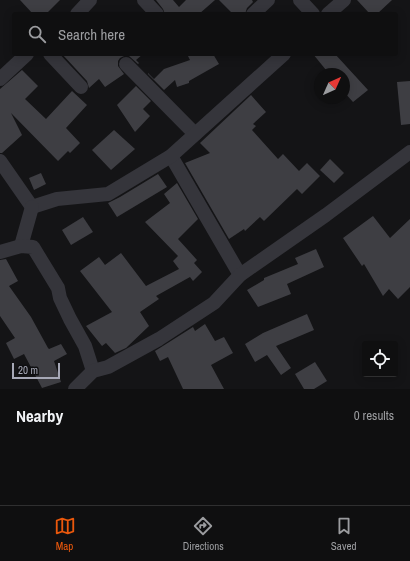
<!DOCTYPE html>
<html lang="en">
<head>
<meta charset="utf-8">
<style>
	body { margin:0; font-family:"Archivo Narrow",sans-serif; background:#181819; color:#f1f3f6 }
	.controls { position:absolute; right:12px; bottom:12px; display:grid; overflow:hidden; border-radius:4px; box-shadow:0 2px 10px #0003 }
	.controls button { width:36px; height:36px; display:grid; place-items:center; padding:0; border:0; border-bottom:1px solid #2f2f30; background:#0f0f10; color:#f1f3f6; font:20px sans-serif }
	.compass { position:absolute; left:314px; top:68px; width:36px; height:36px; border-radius:50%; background:#0f0f10; box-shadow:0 2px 10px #0003; rotate:45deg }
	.scale { position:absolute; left:12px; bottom:10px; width:48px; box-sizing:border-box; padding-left:4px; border:2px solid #a6a8b6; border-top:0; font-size:11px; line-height:14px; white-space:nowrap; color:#a6a8b6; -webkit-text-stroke:3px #0f0f11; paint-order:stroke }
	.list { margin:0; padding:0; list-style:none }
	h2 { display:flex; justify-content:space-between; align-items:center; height:52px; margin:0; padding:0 16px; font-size:17px }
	h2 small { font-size:13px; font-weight:400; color:#9b9c9f }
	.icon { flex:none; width:22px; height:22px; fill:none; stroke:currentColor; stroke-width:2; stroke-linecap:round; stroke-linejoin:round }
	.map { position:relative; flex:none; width:410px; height:389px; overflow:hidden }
	.search { position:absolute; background:#0f0f10; box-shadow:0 2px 10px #0003; left:12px; right:12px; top:12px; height:44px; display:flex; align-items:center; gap:10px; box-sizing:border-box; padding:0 14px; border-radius:4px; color:#9b9c9f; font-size:15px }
	.sheet { height:116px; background:#0f0f10 }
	nav { display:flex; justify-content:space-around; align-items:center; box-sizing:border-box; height:56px; border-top:1px solid #2f2f30; background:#0f0f10; font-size:11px; color:#9b9c9f }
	nav a { display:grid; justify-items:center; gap:2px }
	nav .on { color:#ea580c }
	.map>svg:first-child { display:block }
</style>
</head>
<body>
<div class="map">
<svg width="410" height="389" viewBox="0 0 410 389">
	<rect width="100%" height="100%" fill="#141416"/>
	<!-- building -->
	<g fill="#3e3e43">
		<path d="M20,0H60L46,14H33Z"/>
		<path d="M156,0H173L179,7L186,0H215L199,14H165L163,9Z"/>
		<path d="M219,0H252L253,2L247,8L245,14H233Z"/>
		<path d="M357,0H392L377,14H370Z"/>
		<path d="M62,54H143L136,60L139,63L138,64L129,56H124L120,58L118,61V66L124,74L105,87L99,79L89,88L87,81Z"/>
		<path d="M187,54H213L219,64L189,81V83L177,87L175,80L164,90L148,74V73L154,79L164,69L190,60Z"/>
		<path d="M313,54H335L368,90L353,102L344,92V74H332L327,69L326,70Z"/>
		<path d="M22,70L38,86L25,99L46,119L72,91L87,105L66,128L80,143L70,153L68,151L58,161L11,113L22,135L2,153H0V89Z"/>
		<path d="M410,81V124L401,125L397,82Z"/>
		<path d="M136,86L151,101L143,109L150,116L135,132L117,105Z"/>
		<path d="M251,95L266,112L253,124L256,126L252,130L278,159L283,154L299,171L307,163L320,176L302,194L297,189L264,221L260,217L245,231L244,229L229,239L185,163L210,153L200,143Z"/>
		<path d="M114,130L135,149L111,170L92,150Z"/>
		<path d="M330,159L344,173L334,183L320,170Z"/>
		<path d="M41,173L46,184L34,190L29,178Z"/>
		<path d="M158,174L167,187L117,217L108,203L120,197Z"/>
		<path d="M177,183L198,219L178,239L197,260L194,263L202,272L193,281L190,277L156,296L159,299L140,312L149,326L126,348L115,353L106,343L102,346L86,326L112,312L80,271L99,257L105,265L121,253L146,286L179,269L173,261L178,256L145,222L170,203L164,194Z"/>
		<path d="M373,216L390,238L410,219V287L398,299L389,289L383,296L364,264L362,266L343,238Z"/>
		<path d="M83,217L93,232L71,245L62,230Z"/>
		<path d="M316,249L324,267L287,284L291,294L258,307L247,290L264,280V278L298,264L295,258Z"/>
		<path d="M6,259L18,281L9,286L31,317L48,348L49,349L61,344L67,354L54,361L61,382L42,388L24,354L14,359L6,343L15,338L0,316V260Z"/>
		<path d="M307,314L314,330L276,346L291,368L281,375L267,355L255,362L245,344L263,333Z"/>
		<path d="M205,324L215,341L224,337L233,353L211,365L224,389H183L168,357L160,361L155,351L193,327L195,331Z"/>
		<path d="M315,362L327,381L314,389H304L295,374Z"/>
	</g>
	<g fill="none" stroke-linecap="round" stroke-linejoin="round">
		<!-- street -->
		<g stroke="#35353b" stroke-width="14">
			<path d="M144,0L157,14"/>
			<path d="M300,0L313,14"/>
			<path d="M77,14L90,0"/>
			<path d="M253,14L268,0"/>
			<path d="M328,14L344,0"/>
			<path d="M50,54L81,87"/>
			<path d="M126,64L195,134"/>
			<path d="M0,79L27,54"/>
			<path d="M171,156L240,275"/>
			<path d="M0,161L32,207"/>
			<path d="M32,207L57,199L108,194L171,156L284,54"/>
			<path d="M21,246L32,207"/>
			<path d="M0,252L21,246L33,247L58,288L60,298L70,319L85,346L93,371"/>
			<path d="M75,389L93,371L108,367L159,339L214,303L240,275L326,215L410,152"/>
		</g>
	</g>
</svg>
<div class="controls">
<button><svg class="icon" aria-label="locate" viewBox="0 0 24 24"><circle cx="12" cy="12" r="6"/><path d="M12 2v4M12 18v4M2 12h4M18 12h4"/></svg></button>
</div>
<svg class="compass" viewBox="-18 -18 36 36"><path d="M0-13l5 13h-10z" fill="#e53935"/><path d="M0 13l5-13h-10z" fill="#9b9c9f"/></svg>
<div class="scale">20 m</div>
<div class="search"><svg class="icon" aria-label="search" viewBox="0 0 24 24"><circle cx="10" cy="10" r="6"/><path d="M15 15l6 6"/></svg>Search here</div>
</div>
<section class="sheet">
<h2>Nearby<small>0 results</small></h2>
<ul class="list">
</ul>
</section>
<nav>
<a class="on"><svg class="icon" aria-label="map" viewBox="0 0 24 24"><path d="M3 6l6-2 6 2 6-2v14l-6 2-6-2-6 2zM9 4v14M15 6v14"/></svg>Map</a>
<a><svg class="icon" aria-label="directions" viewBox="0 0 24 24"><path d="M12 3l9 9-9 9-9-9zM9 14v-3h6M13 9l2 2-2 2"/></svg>Directions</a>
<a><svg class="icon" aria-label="saved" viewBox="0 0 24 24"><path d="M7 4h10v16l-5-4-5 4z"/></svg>Saved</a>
</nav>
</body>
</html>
